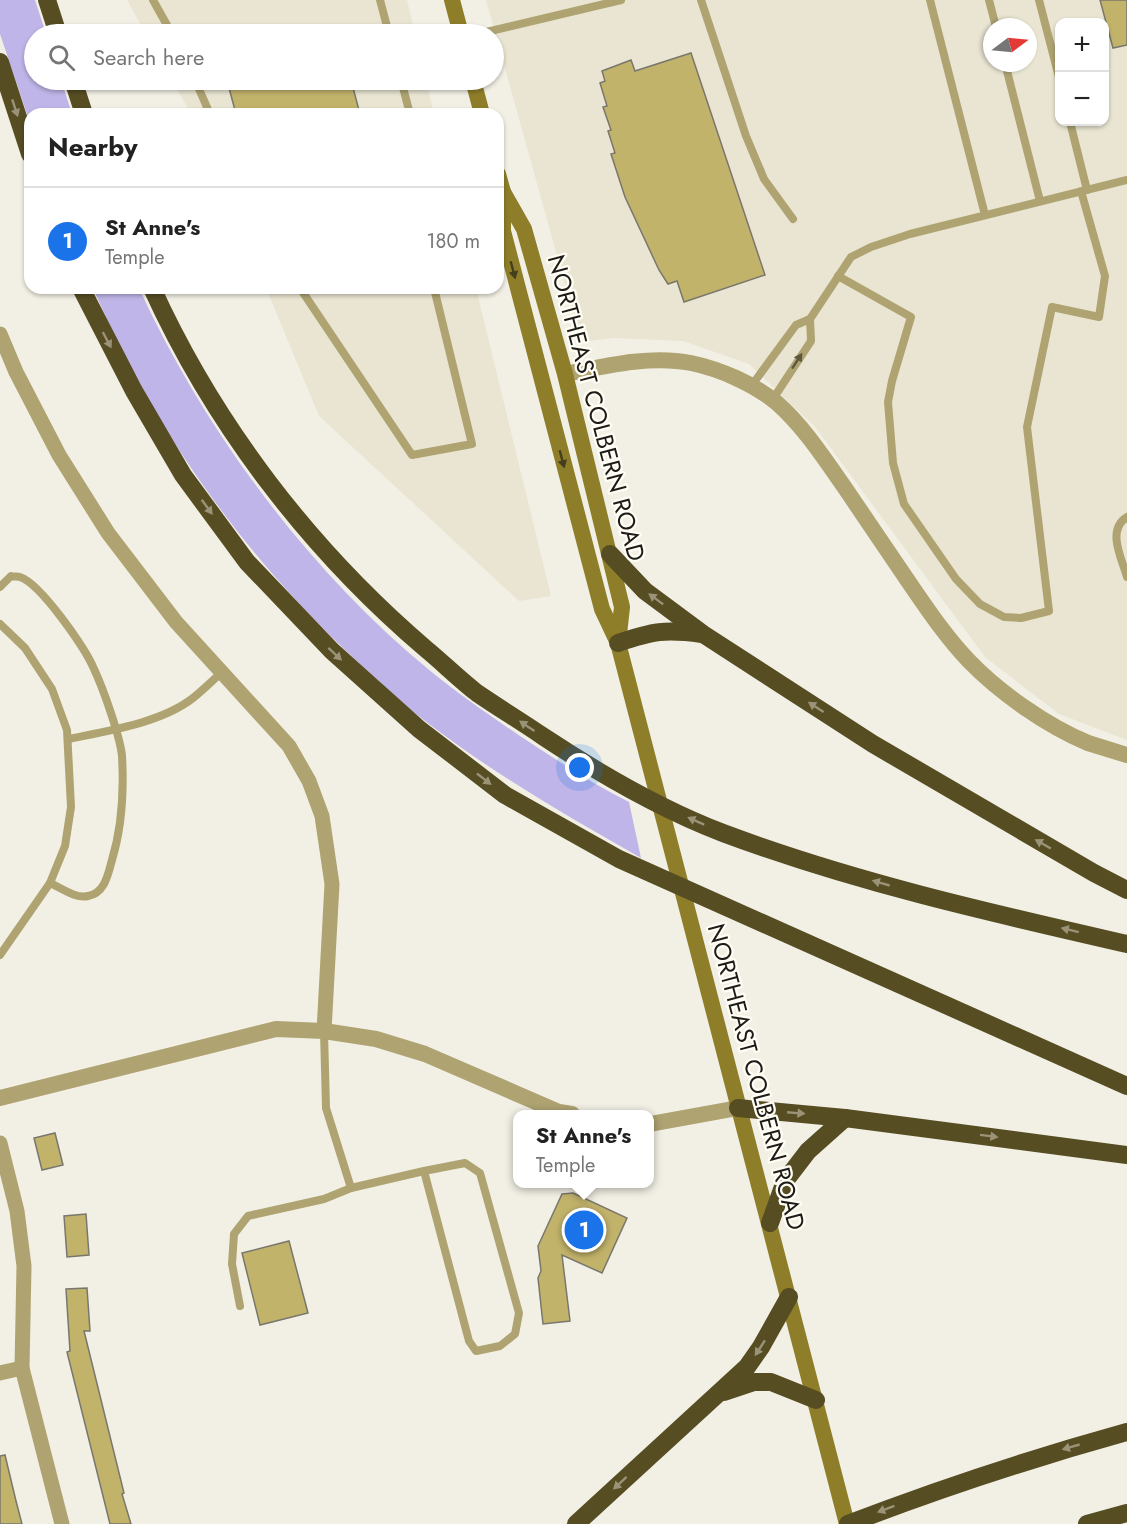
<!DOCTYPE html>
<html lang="en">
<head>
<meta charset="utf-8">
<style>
	body { margin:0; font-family:Jost,sans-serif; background:#f6f6f6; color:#222 }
	.controls { position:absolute; right:18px; top:18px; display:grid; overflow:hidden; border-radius:12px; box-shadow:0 2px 4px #0004 }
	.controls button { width:54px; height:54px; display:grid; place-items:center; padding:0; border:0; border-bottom:2px solid #e0e0e0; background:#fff; color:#222; font:30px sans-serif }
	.compass { position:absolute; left:983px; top:18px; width:54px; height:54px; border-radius:50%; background:#fff; box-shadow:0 2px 4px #0004; rotate:74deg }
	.you { position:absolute; left:580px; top:768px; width:21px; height:21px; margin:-15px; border:4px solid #fff; border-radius:50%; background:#1a73e8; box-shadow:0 0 0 9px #1a73e833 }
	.badge { display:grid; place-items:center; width:39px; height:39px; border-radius:50%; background:#1a73e8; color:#fff; font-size:20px; font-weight:700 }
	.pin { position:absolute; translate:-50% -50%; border:3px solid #fff; box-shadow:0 2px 6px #0006 }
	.popup { position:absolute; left:513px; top:1110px; width:141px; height:78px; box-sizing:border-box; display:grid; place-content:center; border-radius:12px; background:#fff; filter:drop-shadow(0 2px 4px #0005); font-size:20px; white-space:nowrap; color:#767676 }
	.popup b { font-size:22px; color:#222 }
	.popup::after { content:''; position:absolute; left:50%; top:100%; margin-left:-12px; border:12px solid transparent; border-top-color:#fff }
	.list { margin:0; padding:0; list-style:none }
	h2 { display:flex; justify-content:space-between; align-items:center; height:78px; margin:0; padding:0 24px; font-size:26px }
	h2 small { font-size:20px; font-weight:400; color:#767676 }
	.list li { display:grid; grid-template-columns:39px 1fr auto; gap:18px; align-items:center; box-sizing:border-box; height:108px; padding:0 24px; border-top:2px solid #e0e0e0 }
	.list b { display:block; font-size:22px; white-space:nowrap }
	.list p { margin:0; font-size:20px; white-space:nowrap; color:#767676 }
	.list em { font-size:20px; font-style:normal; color:#767676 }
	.icon { flex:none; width:33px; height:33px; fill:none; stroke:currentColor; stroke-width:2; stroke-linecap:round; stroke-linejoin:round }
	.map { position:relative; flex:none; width:1127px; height:1524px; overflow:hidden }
	.search { position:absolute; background:#fff; box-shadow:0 2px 4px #0004; left:24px; top:24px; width:480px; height:66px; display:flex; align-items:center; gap:15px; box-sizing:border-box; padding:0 21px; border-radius:33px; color:#767676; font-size:22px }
	.panel { position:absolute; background:#fff; box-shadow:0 2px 4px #0004; left:24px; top:108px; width:480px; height:186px; border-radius:18px }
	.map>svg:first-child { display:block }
</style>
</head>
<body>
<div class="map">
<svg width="1127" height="1524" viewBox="0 0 1127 1524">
	<rect width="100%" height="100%" fill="#f2f0e5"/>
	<!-- built -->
	<g fill="#e9e5d2" fill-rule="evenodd">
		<path d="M127,0H407L415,34H146Z"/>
		<path d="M486,0H1127V740L1059,714L985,657L815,427L749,364L683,341L614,338L581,342ZM1060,22H1104V122H1060ZM992,27H1028V63H992Z"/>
		<path d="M172,80H426L434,114H191Z"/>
		<path d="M266,288H476L551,596L519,601L319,416Z"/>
	</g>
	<!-- green -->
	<g fill="#bfb5e9">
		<path d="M0,0H35L46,34H34V80H61L72,114H30V123L0,34Z"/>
		<path d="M93,288H139C204,430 307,569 428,669C457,693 489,715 520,736C555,759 591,783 629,802L641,858C565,815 489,771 420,717C405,706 392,693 379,681C256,573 157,438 93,288Z"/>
	</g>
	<!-- building -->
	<g fill="#c2b36b" stroke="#79776d" stroke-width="1.5">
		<path d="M1100,0H1127V45L1113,48Z"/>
		<path d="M691,53L765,275L684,302L677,281L668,284L659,270L625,197L611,154L615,153L608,131L611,130L603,107L607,106L600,83L605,81L602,71L631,60L635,71Z"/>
		<path d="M262,80H351L360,114H236L229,88Z"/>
		<path d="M55,1133L63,1165L42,1170L34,1138Z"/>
		<path d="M573,1193L627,1218L602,1273L562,1255L570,1321L543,1324L538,1278L541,1271L538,1246L562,1194Z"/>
		<path d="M86,1214L89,1255L67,1257L64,1216Z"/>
		<path d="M289,1241L308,1313L260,1325L242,1253Z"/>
		<path d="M87,1288L90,1331H84L124,1493L122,1494L131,1524H110L67,1352L70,1351L66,1289Z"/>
		<path d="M5,1455L16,1501L22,1524H0V1456Z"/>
	</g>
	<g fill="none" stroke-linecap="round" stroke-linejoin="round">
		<!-- service -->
		<g stroke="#aea371" stroke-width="8">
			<path d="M153,0L172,34"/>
			<path d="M380,0L389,34"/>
			<path d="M701,0L746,136L764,179L793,219"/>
			<path d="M930,0L985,215"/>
			<path d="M989,0L996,27"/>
			<path d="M1039,0L1060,81"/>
			<path d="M478,34L621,0"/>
			<path d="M1005,63L1040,201"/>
			<path d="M195,80L210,114"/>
			<path d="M401,80L410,114"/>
			<path d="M1070,122L1087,190"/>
			<path d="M838,276L911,317L892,381L888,402L893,463L904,504L956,579L980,604L1004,617L1021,618L1049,611L1027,427L1052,307L1099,317L1105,276L1081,191"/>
			<path d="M300,288L412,455L472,444L434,288"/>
			<path d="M303,291L316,288"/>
			<path d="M752,385L796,325L810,319L851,257L871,247L910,234L1127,180"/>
			<path d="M773,399L811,341L810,319"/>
			<path d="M1127,517C1106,530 1122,559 1127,577"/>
			<path d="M0,587L11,576C14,577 17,576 20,577C41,584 85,648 94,669C103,688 120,736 122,756C124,791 122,827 112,860C108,874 105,893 88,896C76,899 61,888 50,883L65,846L71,807L67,730L52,689L25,648L0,624"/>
			<path d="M68,739C107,731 161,723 193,698C203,690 212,681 221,673"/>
			<path d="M0,955L50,883"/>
			<path d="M351,1188L424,1171L465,1163L480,1173L519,1313L515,1334L500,1346L476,1351L469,1341L424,1171"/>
			<path d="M240,1306L232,1264L234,1234L248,1216L324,1199L351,1188L326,1108L324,1031"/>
		</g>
		<!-- minor -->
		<g stroke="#aea371" stroke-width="15">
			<path d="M0,334L16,372L59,455L108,533L176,622L289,746L309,781L322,816L332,884L324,1031"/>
			<path d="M0,1143L17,1211L24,1266L22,1368L62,1524"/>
			<path d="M0,1373L22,1368"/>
		</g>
		<!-- tertiary -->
		<g stroke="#aea371" stroke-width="16">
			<path d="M565,374C605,366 650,355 691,363C720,369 754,384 777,403C804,427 824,458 845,488C865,518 886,548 906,578C926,607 945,636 969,661C1000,693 1047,726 1088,743C1101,747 1114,751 1127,755"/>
			<path d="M0,1098L276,1029L324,1031L376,1039L425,1054L559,1112L572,1114"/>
			<path d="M650,1124L738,1108"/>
		</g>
		<!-- secondary -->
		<g stroke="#8e7e29" stroke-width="16">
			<path d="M452,0L461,34"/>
			<path d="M473,80L482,114"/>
			<path d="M498,174L503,192V231L602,609L618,643L847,1524"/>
			<path d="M503,192L524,229L565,374L622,607L618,643"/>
		</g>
		<!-- motorway -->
		<g stroke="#564d23" stroke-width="18">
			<path d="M47,0L58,34"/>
			<path d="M0,62L30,154"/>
			<path d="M73,80L84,114"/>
			<path d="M81,288L134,391L183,475L247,562L332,651L419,729L505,795L619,859L1127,1086"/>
			<path d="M152,288C215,426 310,550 426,649C443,663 459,679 477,693C499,708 522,722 544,737C600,774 660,809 723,833C854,882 991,913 1127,944"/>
			<path d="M610,554L645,591L703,634L873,744L1094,873L1127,890"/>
			<path d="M618,643C653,631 665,629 702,634"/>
			<path d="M738,1108L845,1118L1127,1155"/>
			<path d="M770,1223L785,1181L808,1151L845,1118"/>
			<path d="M724,1392L754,1382H771L816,1400"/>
			<path d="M576,1524L747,1367L761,1347L789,1297"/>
			<path d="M848,1524C939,1489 1033,1458 1127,1432"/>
			<path d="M1087,1524L1127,1513"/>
		</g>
	</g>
	<!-- one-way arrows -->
	<defs><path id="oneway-solid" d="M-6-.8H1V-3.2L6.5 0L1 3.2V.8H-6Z" transform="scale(1.5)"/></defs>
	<g fill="#9a9377">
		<use href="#oneway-solid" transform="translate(15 108) rotate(72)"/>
		<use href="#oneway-solid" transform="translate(107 340) rotate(62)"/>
		<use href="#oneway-solid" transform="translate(207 507) rotate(54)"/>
		<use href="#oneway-solid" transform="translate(656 599) rotate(-143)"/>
		<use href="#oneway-solid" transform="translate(335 654) rotate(43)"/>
		<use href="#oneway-solid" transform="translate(816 707) rotate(-147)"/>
		<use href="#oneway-solid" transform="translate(527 726) rotate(-146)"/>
		<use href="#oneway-solid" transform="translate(484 779) rotate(38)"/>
		<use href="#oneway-solid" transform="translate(696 821) rotate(-156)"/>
		<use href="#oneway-solid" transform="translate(1043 844) rotate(-150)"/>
		<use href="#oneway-solid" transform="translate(881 883) rotate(-164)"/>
		<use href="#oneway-solid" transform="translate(1070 930) rotate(-166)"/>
		<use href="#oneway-solid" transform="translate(796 1113) rotate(5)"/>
		<use href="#oneway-solid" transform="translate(989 1136) rotate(7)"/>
		<use href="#oneway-solid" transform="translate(760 1348) rotate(123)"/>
		<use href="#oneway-solid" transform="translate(1071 1447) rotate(164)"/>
		<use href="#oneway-solid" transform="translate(620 1483) rotate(137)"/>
		<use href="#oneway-solid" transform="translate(886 1509) rotate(159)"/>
	</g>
	<g fill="#443e1d">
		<use href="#oneway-solid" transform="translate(513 270) rotate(75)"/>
		<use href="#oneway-solid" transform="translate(562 459) rotate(75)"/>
	</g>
	<use fill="#5e583f" href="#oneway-solid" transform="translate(797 361) rotate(-57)"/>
	<g text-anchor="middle" stroke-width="4.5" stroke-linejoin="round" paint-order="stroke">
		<!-- street labels -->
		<g font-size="24" fill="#1c1b17" stroke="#fffdf4">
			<text transform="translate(596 408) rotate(75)" y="8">NORTHEAST COLBERN ROAD</text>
			<text transform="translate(756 1077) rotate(75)" y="8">NORTHEAST COLBERN ROAD</text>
		</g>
	</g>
</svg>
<div class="controls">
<button>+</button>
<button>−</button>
</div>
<svg class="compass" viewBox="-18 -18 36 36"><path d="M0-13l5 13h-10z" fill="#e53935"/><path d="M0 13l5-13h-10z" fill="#767676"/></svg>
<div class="you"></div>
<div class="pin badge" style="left:584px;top:1230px">1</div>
<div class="popup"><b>St Anne's</b>Temple</div>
<div class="search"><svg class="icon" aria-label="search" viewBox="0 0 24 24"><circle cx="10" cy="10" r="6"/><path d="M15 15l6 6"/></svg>Search here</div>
<section class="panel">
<h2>Nearby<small></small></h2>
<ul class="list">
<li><span class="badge">1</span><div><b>St Anne's</b><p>Temple</p></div><em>180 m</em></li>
</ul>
</section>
</div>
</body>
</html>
